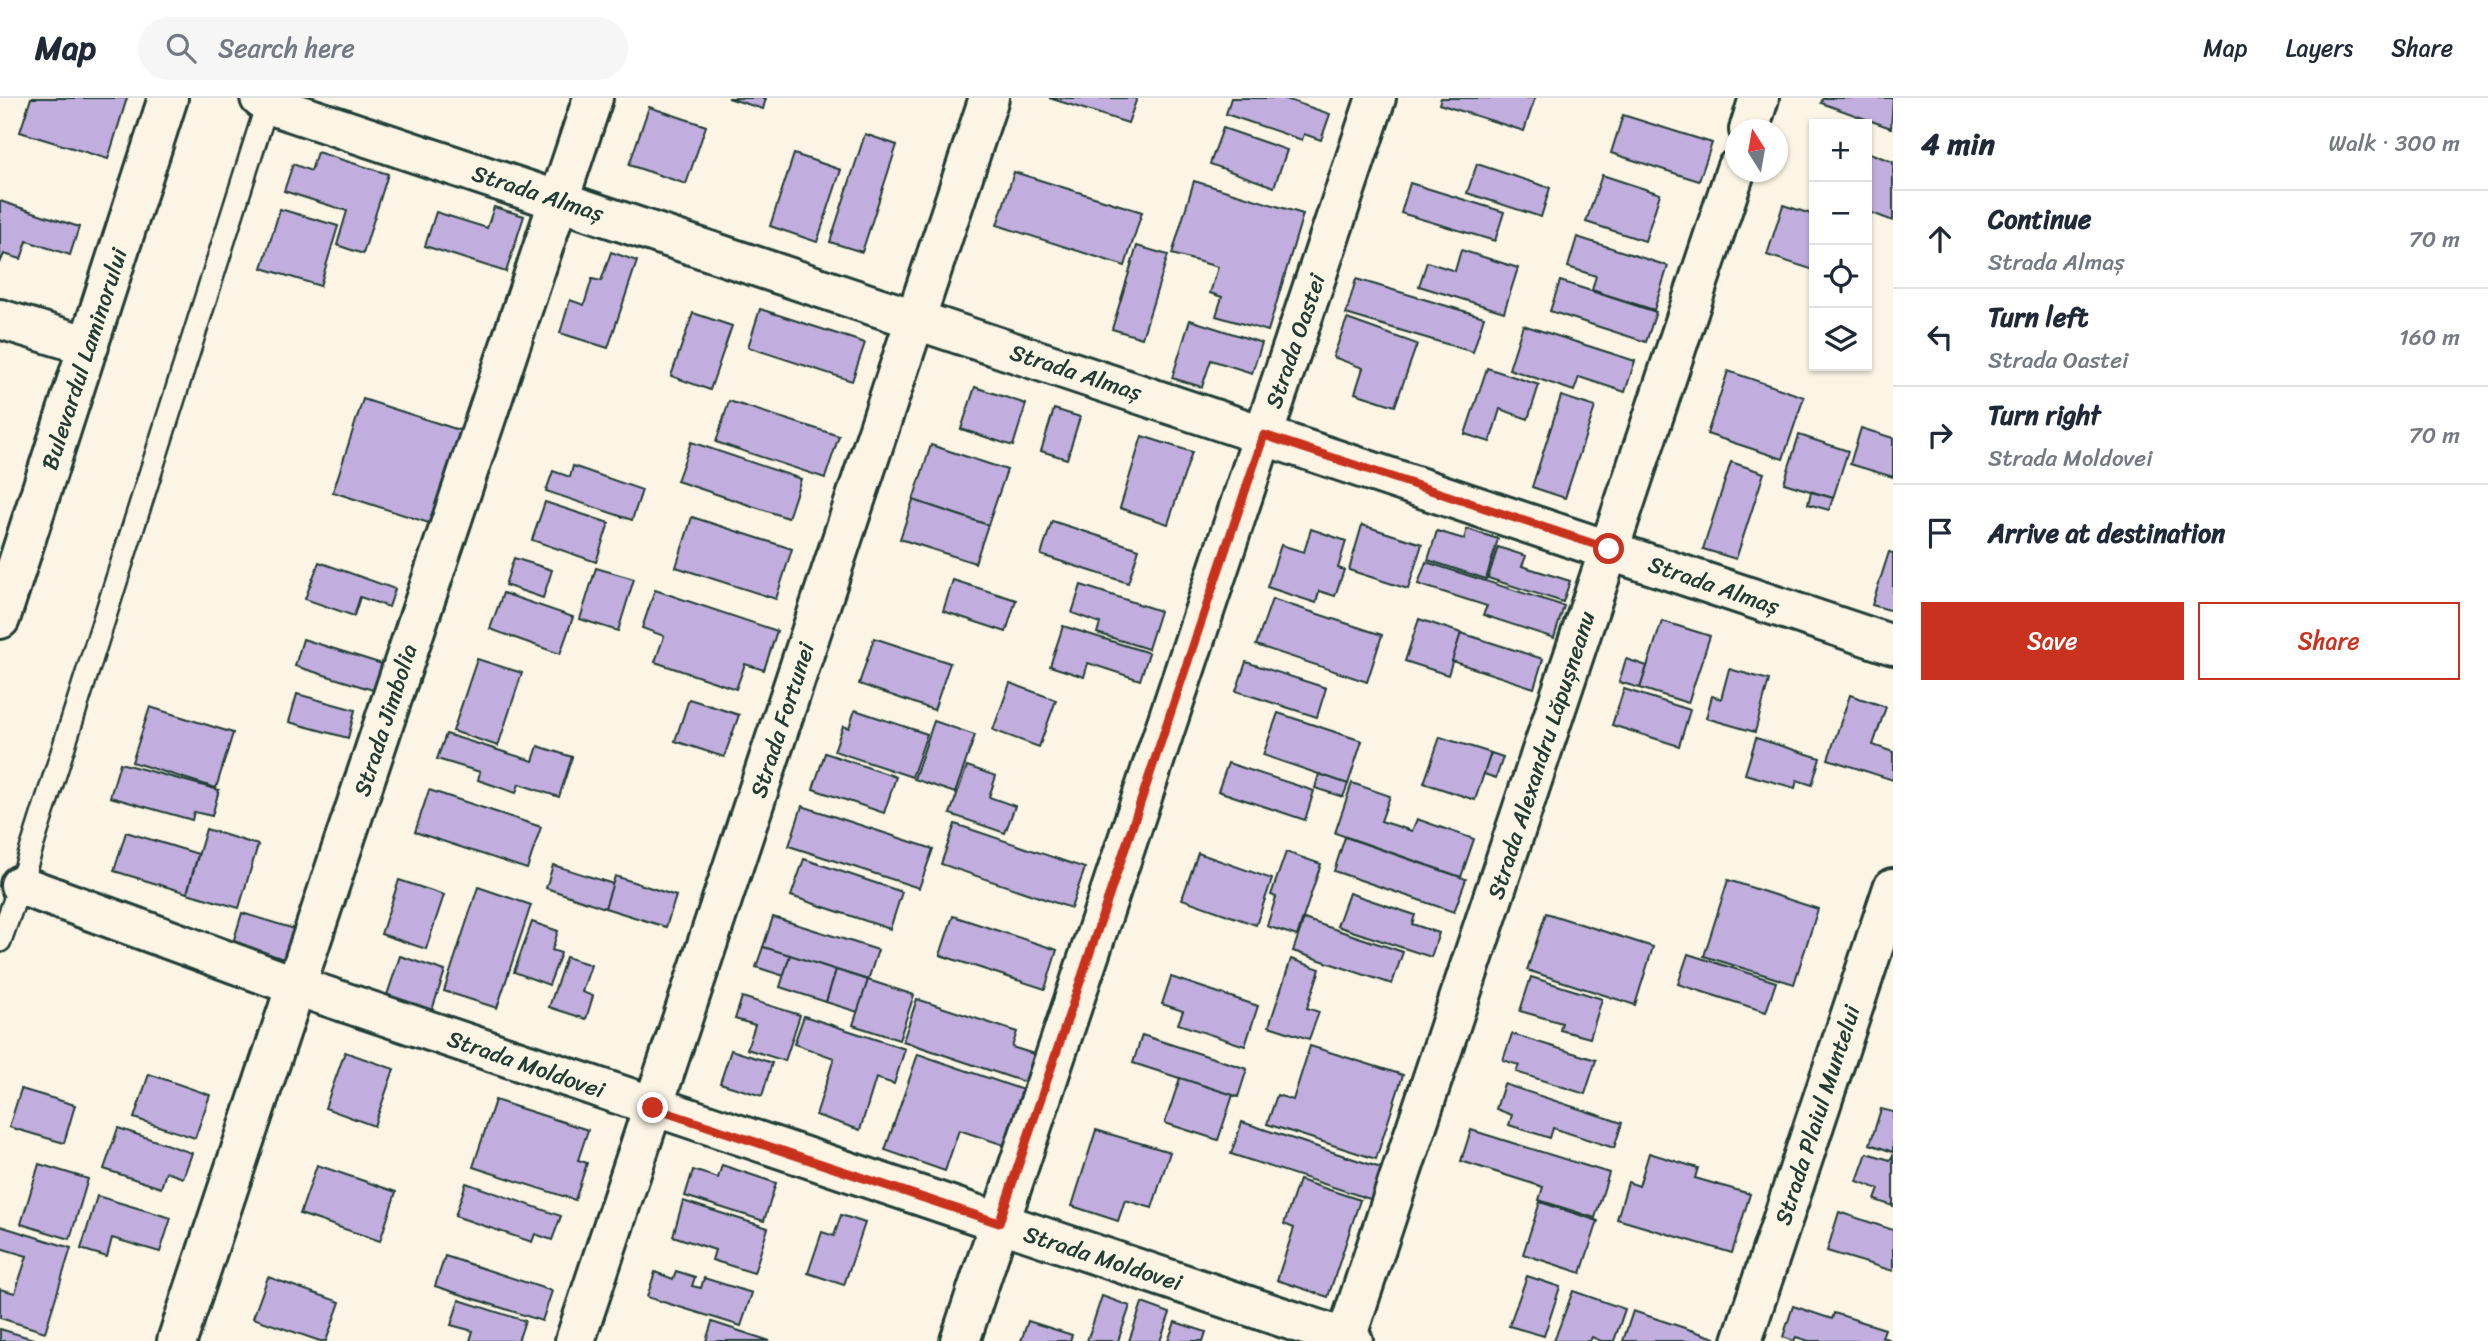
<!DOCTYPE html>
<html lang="en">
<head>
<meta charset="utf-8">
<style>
	body { margin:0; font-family:Sriracha,sans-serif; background:#f6f6f7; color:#1f2937 }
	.controls { position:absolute; right:21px; top:21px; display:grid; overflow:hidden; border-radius:0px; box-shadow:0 2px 5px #0004 }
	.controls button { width:63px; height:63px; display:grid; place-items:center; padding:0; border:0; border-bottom:2px solid #e0e1e3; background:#fff; color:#1f2937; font:35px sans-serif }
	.compass { position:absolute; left:1725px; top:21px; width:63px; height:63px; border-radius:50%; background:#fff; box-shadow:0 2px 5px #0004; rotate:349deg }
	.stop { position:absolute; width:21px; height:21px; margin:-16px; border:5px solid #c8321e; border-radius:50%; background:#fff }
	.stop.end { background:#c8321e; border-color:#fff; box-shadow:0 2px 7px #0008 }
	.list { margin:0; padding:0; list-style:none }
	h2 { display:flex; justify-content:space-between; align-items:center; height:91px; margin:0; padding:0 28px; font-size:30px }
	h2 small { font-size:23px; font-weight:400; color:#747a83 }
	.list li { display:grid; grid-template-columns:46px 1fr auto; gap:21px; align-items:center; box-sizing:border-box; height:98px; padding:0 28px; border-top:2px solid #e0e1e3 }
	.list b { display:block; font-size:26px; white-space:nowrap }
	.list p { margin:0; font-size:23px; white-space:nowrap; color:#747a83 }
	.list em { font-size:23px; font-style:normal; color:#747a83 }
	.actions { display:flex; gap:14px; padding:21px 28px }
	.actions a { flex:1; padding:16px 0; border:2px solid #c8321e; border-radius:0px; text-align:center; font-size:24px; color:#c8321e }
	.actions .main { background:#c8321e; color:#fff }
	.icon { flex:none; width:38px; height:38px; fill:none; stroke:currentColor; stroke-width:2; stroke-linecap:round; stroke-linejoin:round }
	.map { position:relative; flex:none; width:1893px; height:1243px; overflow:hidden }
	header { display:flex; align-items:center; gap:42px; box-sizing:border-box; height:98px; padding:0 35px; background:#fff; border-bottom:2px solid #e0e1e3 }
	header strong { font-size:33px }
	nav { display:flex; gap:38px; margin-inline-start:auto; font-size:24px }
	.search { width:490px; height:63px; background:#f6f6f7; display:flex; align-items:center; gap:18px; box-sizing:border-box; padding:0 24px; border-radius:38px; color:#747a83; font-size:26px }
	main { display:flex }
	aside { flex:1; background:#fff }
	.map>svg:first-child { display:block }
</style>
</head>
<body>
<header>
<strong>Map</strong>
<div class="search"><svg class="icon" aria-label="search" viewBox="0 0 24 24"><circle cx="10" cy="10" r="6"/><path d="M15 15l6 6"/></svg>Search here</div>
<nav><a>Map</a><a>Layers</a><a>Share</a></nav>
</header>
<main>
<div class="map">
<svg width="1893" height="1243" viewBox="0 0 1893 1243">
	<rect width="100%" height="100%" fill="#fcf5e5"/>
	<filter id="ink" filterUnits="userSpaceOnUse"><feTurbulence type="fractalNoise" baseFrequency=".0143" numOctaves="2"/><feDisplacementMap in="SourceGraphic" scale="14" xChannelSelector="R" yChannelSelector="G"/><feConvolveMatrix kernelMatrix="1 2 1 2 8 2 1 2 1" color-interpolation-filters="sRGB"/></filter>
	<g filter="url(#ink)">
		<!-- building -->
		<g fill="#c1aede" stroke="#1f3d34" stroke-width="2">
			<path d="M31,0H127L108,61L20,34Z"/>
			<path d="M728,0H766L763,11Z"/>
			<path d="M1049,0H1137L1128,25Z"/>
			<path d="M1231,0H1283L1330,16L1321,42L1304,36L1302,42L1226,16Z"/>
			<path d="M1441,0H1535L1524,33L1439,6Z"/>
			<path d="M1823,0H1893L1891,30L1821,5Z"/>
			<path d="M649,9L706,28L686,86L629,67Z"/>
			<path d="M1623,17L1712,45L1699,83L1611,55Z"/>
			<path d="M1223,30L1287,52L1274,89L1210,66Z"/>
			<path d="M865,36L897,47L862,154L830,144Z"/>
			<path d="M317,54L388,76L363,156L337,147L347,113L284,93L293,66L311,73Z"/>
			<path d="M1867,54L1893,64V123L1867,113Z"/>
			<path d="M794,56L841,72L817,144L770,128Z"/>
			<path d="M1477,66L1550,90L1541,119L1467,95Z"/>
			<path d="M1014,74L1142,114L1125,168L997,127Z"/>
			<path d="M1602,77L1660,96L1645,143L1586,124Z"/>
			<path d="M1194,83L1303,116L1268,233L1216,218L1222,199L1210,195L1218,169L1172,156Z"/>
			<path d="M1410,85L1504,114L1495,143L1401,115Z"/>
			<path d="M0,103L79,129L70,157L27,143L21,161L4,156L0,165Z"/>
			<path d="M1783,107L1814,117V172L1767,157Z"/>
			<path d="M494,109L524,118L506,174L425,148L436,114L487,130Z"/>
			<path d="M280,111L338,128L320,188L262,170Z"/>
			<path d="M1577,139L1668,168L1654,212L1592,192L1596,178L1568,169Z"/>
			<path d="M1137,148L1168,157L1142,240L1112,231Z"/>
			<path d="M1461,152L1518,170L1504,214L1419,188L1427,164L1455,173Z"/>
			<path d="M611,154L637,163L608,250L560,235L570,202L584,207L592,181L601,183Z"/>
			<path d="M1356,181L1484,219L1473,254L1346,216Z"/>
			<path d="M1560,183L1656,214L1646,244L1550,213Z"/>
			<path d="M760,211L865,245L852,283L748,249Z"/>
			<path d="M693,215L732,228L710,292L671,278Z"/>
			<path d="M1347,221L1417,246L1395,308L1355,295L1363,270L1333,259Z"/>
			<path d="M1190,222L1262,245L1252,275L1211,262L1202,289L1172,280Z"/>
			<path d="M1523,227L1635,263L1625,294L1579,279L1574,293L1509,271Z"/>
			<path d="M1487,270L1539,287L1528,321L1500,311L1490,344L1465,336Z"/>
			<path d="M1728,273L1804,299L1783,361L1707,336Z"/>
			<path d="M975,289L1026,306L1013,348L961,331Z"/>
			<path d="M1561,298L1595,309L1565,400L1532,389Z"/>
			<path d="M363,301L465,334L435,427L333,394Z"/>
			<path d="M729,303L839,338L825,380L716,344Z"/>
			<path d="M1054,311L1080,319L1067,361L1041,353Z"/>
			<path d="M1861,330L1893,340V379L1850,366Z"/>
			<path d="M1799,337L1848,353L1833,400L1784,385Z"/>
			<path d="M1142,338L1192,354L1168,426L1120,410Z"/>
			<path d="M691,344L801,381L788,420L677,383Z"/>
			<path d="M931,347L1007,372L988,427L913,402Z"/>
			<path d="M1731,364L1764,375L1736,461L1703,451Z"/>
			<path d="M573,368L642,392L632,422L546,393L553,373L570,379Z"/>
			<path d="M1811,394L1833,400L1829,412L1808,406Z"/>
			<path d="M913,402L988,427L975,465L900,441Z"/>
			<path d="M545,404L609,425L596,464L532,442Z"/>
			<path d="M692,419L792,451L776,501L676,469Z"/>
			<path d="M1052,423L1139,451L1128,485L1041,457Z"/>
			<path d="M1362,427L1422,446L1408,491L1349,472Z"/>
			<path d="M1311,431L1346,443L1338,470L1344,472L1335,498L1319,493L1316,505L1267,489L1281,447L1304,454Z"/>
			<path d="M1467,431L1498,441L1486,481L1428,462L1437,433L1464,441Z"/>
			<path d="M1498,449L1526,458L1522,468L1570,483L1563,504L1488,480Z"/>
			<path d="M1889,454L1893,455V513L1872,507Z"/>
			<path d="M514,460L552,472L543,500L505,487Z"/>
			<path d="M319,464L395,491L389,509L360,499L354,518L305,501Z"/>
			<path d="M1426,464L1564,508L1554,540L1483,517L1487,508L1418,486Z"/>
			<path d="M596,470L634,481L618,533L580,521Z"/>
			<path d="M953,482L1016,502L1006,534L943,513Z"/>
			<path d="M1081,487L1160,513L1148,551L1097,535L1100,525L1072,515Z"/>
			<path d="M655,492L777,533L764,572L745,566L736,591L655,564L664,538L642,530Z"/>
			<path d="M503,495L573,519L560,556L490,531Z"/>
			<path d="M1272,501L1382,537L1367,584L1256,547Z"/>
			<path d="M1419,521L1461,535L1448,577L1405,563Z"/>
			<path d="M1662,523L1710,538L1688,605L1640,590Z"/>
			<path d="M1063,528L1149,555L1140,582L1088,565L1084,579L1050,568Z"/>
			<path d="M1461,535L1543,561L1534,590L1452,563Z"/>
			<path d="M874,540L950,565L934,612L859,586Z"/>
			<path d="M303,541L382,566L373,592L295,568Z"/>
			<path d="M477,561L522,575L498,648L453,633Z"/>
			<path d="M1626,561L1647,568L1640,590L1619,584Z"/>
			<path d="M1246,564L1326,590L1317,619L1236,593Z"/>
			<path d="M1729,571L1769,582L1755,634L1706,620L1712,598L1721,601Z"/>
			<path d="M1010,585L1056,602L1039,649L993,632Z"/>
			<path d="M1624,591L1690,612L1679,648L1612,627Z"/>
			<path d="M297,596L355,612L348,640L289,624Z"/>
			<path d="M1850,597L1886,609L1873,647L1893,654V682L1828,661Z"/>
			<path d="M689,601L739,617L724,659L675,643Z"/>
			<path d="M150,609L233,635L216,690L132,664Z"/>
			<path d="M855,612L927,636L912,679L834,653L843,628L849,630Z"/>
			<path d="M1278,615L1362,643L1348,686L1263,657Z"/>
			<path d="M934,623L975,637L955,695L914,681Z"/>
			<path d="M446,636L533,663L538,648L572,659L559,699L519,686L516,695L478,682L480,674L437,661Z"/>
			<path d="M1440,639L1491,655L1475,702L1424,685Z"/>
			<path d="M1756,640L1820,660L1812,687L1797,682L1795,690L1745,676Z"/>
			<path d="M825,655L896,679L884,715L813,691Z"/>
			<path d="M1491,655L1503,659L1496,680L1484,676Z"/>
			<path d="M120,665L219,692L212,718L194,714L192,722L110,699Z"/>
			<path d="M1228,665L1314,693L1305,722L1218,693Z"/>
			<path d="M967,668L996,678L989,699L1015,708L1005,735L950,716Z"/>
			<path d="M1319,676L1348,686L1343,699L1315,690Z"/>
			<path d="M1352,685L1390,698L1381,723L1412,733L1417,721L1474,741L1461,779L1335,735Z"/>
			<path d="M429,692L541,729L527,771L415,734Z"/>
			<path d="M802,708L933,751L919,790L789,748Z"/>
			<path d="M955,726L1085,770L1071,810L941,766Z"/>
			<path d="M206,731L258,747L239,810L187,795Z"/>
			<path d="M126,734L198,756L187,795L114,773Z"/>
			<path d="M1345,739L1466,781L1454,814L1334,773Z"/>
			<path d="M1286,754L1321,766L1297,838L1267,828L1276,799L1271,797Z"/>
			<path d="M1198,755L1272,781L1256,827L1182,801Z"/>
			<path d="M804,761L902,794L890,831L791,798Z"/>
			<path d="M553,767L613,786L605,810L546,790Z"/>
			<path d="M615,778L676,798L666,829L605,810Z"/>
			<path d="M399,782L444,797L426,851L381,836Z"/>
			<path d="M1728,782L1818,811L1794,886L1704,858Z"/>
			<path d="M478,789L531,807L497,910L444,893Z"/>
			<path d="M1349,795L1415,817L1412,826L1439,835L1431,859L1337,828Z"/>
			<path d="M242,815L301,833L291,866L232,848Z"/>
			<path d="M1546,815L1653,849L1635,907L1527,872Z"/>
			<path d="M953,818L1057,852L1045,891L940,857Z"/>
			<path d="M773,819L878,852L868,882L763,849Z"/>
			<path d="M1304,821L1403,854L1392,886L1293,853Z"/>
			<path d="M532,824L558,833L552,852L561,855L549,887L514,874Z"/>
			<path d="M763,849L790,857L784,878L756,869Z"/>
			<path d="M1688,856L1776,884L1766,914L1678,886Z"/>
			<path d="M790,857L836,872L826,904L780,889Z"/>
			<path d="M400,858L445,873L432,912L387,897Z"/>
			<path d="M566,859L591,867L582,894L593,898L586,921L549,909Z"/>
			<path d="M1291,861L1320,871L1307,910L1319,914L1309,941L1269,928Z"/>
			<path d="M836,872L868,882L858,914L826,904Z"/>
			<path d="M1171,879L1258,908L1245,948L1178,926L1183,913L1162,906Z"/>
			<path d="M1531,879L1602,901L1590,940L1560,932L1562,925L1520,913Z"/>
			<path d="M868,882L914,897L899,942L853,927Z"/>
			<path d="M742,899L800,917L785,963L747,951L755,927L735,921Z"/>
			<path d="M917,901L1017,934L1012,949L1037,957L1027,985L903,943Z"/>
			<path d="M804,918L905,951L894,986L876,980L860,1032L816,1017L834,960L794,946Z"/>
			<path d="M1512,936L1596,962L1585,996L1516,974L1519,967L1503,962Z"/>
			<path d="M1142,937L1247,971L1238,999L1133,965Z"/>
			<path d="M1310,948L1403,977L1376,1061L1267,1026L1277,997L1293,1002Z"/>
			<path d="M731,952L772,965L762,998L720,985Z"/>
			<path d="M345,954L394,971L374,1028L325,1010Z"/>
			<path d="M918,956L1026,993L1007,1048L959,1032L945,1073L885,1052Z"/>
			<path d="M149,976L210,997L195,1040L134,1020Z"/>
			<path d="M1180,980L1233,997L1218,1042L1165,1025Z"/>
			<path d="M1504,986L1622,1025L1614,1050L1553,1030L1550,1040L1509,1027L1512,1017L1496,1011Z"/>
			<path d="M21,991L75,1007L64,1045L9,1029Z"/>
			<path d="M495,1002L588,1032L578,1062L587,1065L575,1102L473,1069Z"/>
			<path d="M1881,1011L1893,1014V1054L1870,1046Z"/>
			<path d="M1242,1024L1387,1072L1376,1103L1231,1056Z"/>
			<path d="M118,1030L192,1055L183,1080L166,1074L161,1090L104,1071Z"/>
			<path d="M1096,1032L1170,1054L1152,1110L1125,1102L1118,1123L1072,1108Z"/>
			<path d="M1471,1032L1609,1075L1595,1120L1539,1102L1543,1089L1461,1063Z"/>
			<path d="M1649,1055L1698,1070L1695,1080L1750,1096L1732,1155L1617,1121L1628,1084L1639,1088Z"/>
			<path d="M1867,1055L1890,1062L1893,1057V1108L1875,1102L1879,1091L1857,1083Z"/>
			<path d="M39,1066L88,1081L70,1141L21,1126Z"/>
			<path d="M317,1067L396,1094L380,1143L300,1116Z"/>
			<path d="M722,1067L776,1085L764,1123L685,1098L693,1072L718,1080Z"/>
			<path d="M1299,1082L1360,1102L1328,1199L1277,1182L1294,1130L1284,1126Z"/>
			<path d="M466,1085L561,1118L552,1142L535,1136L532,1144L455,1118Z"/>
			<path d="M97,1098L171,1120L160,1154L112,1140L107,1159L81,1151Z"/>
			<path d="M683,1103L768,1130L754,1175L712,1162L715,1152L673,1138Z"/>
			<path d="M1540,1104L1598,1123L1581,1175L1523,1156Z"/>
			<path d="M1839,1114L1893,1132V1173L1827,1153Z"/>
			<path d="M841,1117L865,1125L844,1187L808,1175L822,1134L834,1138Z"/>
			<path d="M0,1128L71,1150L45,1234L0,1220V1191L15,1195L27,1158L0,1150Z"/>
			<path d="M445,1158L552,1193L542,1223L435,1188Z"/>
			<path d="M676,1173L695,1179L692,1188L701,1190L704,1180L752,1195L741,1228L647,1199L655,1174L673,1181Z"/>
			<path d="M1527,1178L1560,1189L1544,1238L1509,1228Z"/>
			<path d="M268,1179L340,1204L326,1243H320L253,1220Z"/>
			<path d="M1573,1193L1625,1211L1614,1243H1601L1592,1239L1590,1243H1554Z"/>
			<path d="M1102,1198L1130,1208L1118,1243H1087Z"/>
			<path d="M459,1202L525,1223L518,1243H470L473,1233L451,1227Z"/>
			<path d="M1142,1205L1170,1215L1160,1243H1129Z"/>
			<path d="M1793,1208L1832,1221L1834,1215L1885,1231L1882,1239L1893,1243H1809L1796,1239L1794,1243L1783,1239Z"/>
			<path d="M1633,1213L1715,1240L1714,1243H1623Z"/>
			<path d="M1028,1223L1072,1237L1070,1243H1021Z"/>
			<path d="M712,1224L770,1243H706Z"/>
			<path d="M1175,1224L1206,1234L1203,1243H1168Z"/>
			<path d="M0,1231L40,1243H0Z"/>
		</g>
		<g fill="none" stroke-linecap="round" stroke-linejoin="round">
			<!-- service casing -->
			<g stroke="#1f3d34" stroke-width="26">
				<path id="service" d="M0,843L20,787L269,0"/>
			</g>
			<!-- minor casing -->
			<g stroke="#1f3d34" stroke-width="44">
				<g id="minor">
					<path d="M260,0L268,6L1893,547"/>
					<path d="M1749,32L1759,0"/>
					<path d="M0,221L89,248"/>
					<path d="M20,787L296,888L1353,1243"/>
					<path d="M177,1243L593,0"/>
					<path d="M575,1243L989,0"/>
					<path d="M960,1243L1376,0"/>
					<path d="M1345,1243L1736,71"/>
					<path d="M1742,1243L1893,790"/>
				</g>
			</g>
			<!-- tertiary casing -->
			<g stroke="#1f3d34" stroke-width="44">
				<path id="tertiary" d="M0,521L168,0"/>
			</g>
			<!-- service -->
			<use href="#service" stroke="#fcf5e5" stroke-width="21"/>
			<!-- minor -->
			<use href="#minor" stroke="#fcf5e5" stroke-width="38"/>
			<!-- tertiary -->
			<use href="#tertiary" stroke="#fcf5e5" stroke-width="38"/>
		</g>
	</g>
	<g fill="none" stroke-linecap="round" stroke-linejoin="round" filter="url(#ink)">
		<!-- route -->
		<path stroke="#c8321e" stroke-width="9" d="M653,1010L999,1125L1264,337L1609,451"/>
	</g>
	<g text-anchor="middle" stroke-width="5" stroke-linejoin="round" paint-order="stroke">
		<!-- street labels -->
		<g font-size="23" fill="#1f3d34" stroke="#fcf5e5">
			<text transform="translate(538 95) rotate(18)" y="8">Strada Almaș</text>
			<text transform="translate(1295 243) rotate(-71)" y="8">Strada Oastei</text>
			<text transform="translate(84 261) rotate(-72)" y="8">Bulevardul Laminorului</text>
			<text transform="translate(1076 274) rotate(18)" y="8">Strada Almaș</text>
			<text transform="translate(1714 487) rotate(19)" y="8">Strada Almaș</text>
			<text transform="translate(385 622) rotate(-72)" y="8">Strada Jimbolia</text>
			<text transform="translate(782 622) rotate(-72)" y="8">Strada Fortunei</text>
			<text transform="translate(1541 657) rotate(-72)" y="8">Strada Alexandru Lăpușneanu</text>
			<text transform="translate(526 966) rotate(19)" y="8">Strada Moldovei</text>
			<text transform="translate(1817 1017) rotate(-72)" y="8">Strada Plaiul Muntelui</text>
			<text transform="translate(1103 1160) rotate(18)" y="8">Strada Moldovei</text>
		</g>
	</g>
</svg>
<div class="controls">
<button>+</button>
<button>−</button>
<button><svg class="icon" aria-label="locate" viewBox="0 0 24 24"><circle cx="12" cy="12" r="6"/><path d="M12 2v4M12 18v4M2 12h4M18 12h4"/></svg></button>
<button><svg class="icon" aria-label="layers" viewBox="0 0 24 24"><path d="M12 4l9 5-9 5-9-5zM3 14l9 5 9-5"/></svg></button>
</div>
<svg class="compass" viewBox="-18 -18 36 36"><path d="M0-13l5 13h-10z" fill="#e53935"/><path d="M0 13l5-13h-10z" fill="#747a83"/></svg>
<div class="stop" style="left:1609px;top:451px"></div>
<div class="stop end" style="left:653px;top:1010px"></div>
</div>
<aside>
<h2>4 min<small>Walk · 300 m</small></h2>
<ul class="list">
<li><svg class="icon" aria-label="ahead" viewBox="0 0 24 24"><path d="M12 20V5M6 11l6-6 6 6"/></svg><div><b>Continue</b><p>Strada Almaș</p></div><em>70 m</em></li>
<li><svg class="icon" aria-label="left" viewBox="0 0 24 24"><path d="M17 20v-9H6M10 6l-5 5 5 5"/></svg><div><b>Turn left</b><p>Strada Oastei</p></div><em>160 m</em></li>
<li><svg class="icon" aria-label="right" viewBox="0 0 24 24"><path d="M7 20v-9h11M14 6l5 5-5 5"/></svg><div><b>Turn right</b><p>Strada Moldovei</p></div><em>70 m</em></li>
<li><svg class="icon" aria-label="arrive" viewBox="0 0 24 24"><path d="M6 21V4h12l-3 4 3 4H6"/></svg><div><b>Arrive at destination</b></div></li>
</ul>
<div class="actions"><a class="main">Save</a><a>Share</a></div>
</aside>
</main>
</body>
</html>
